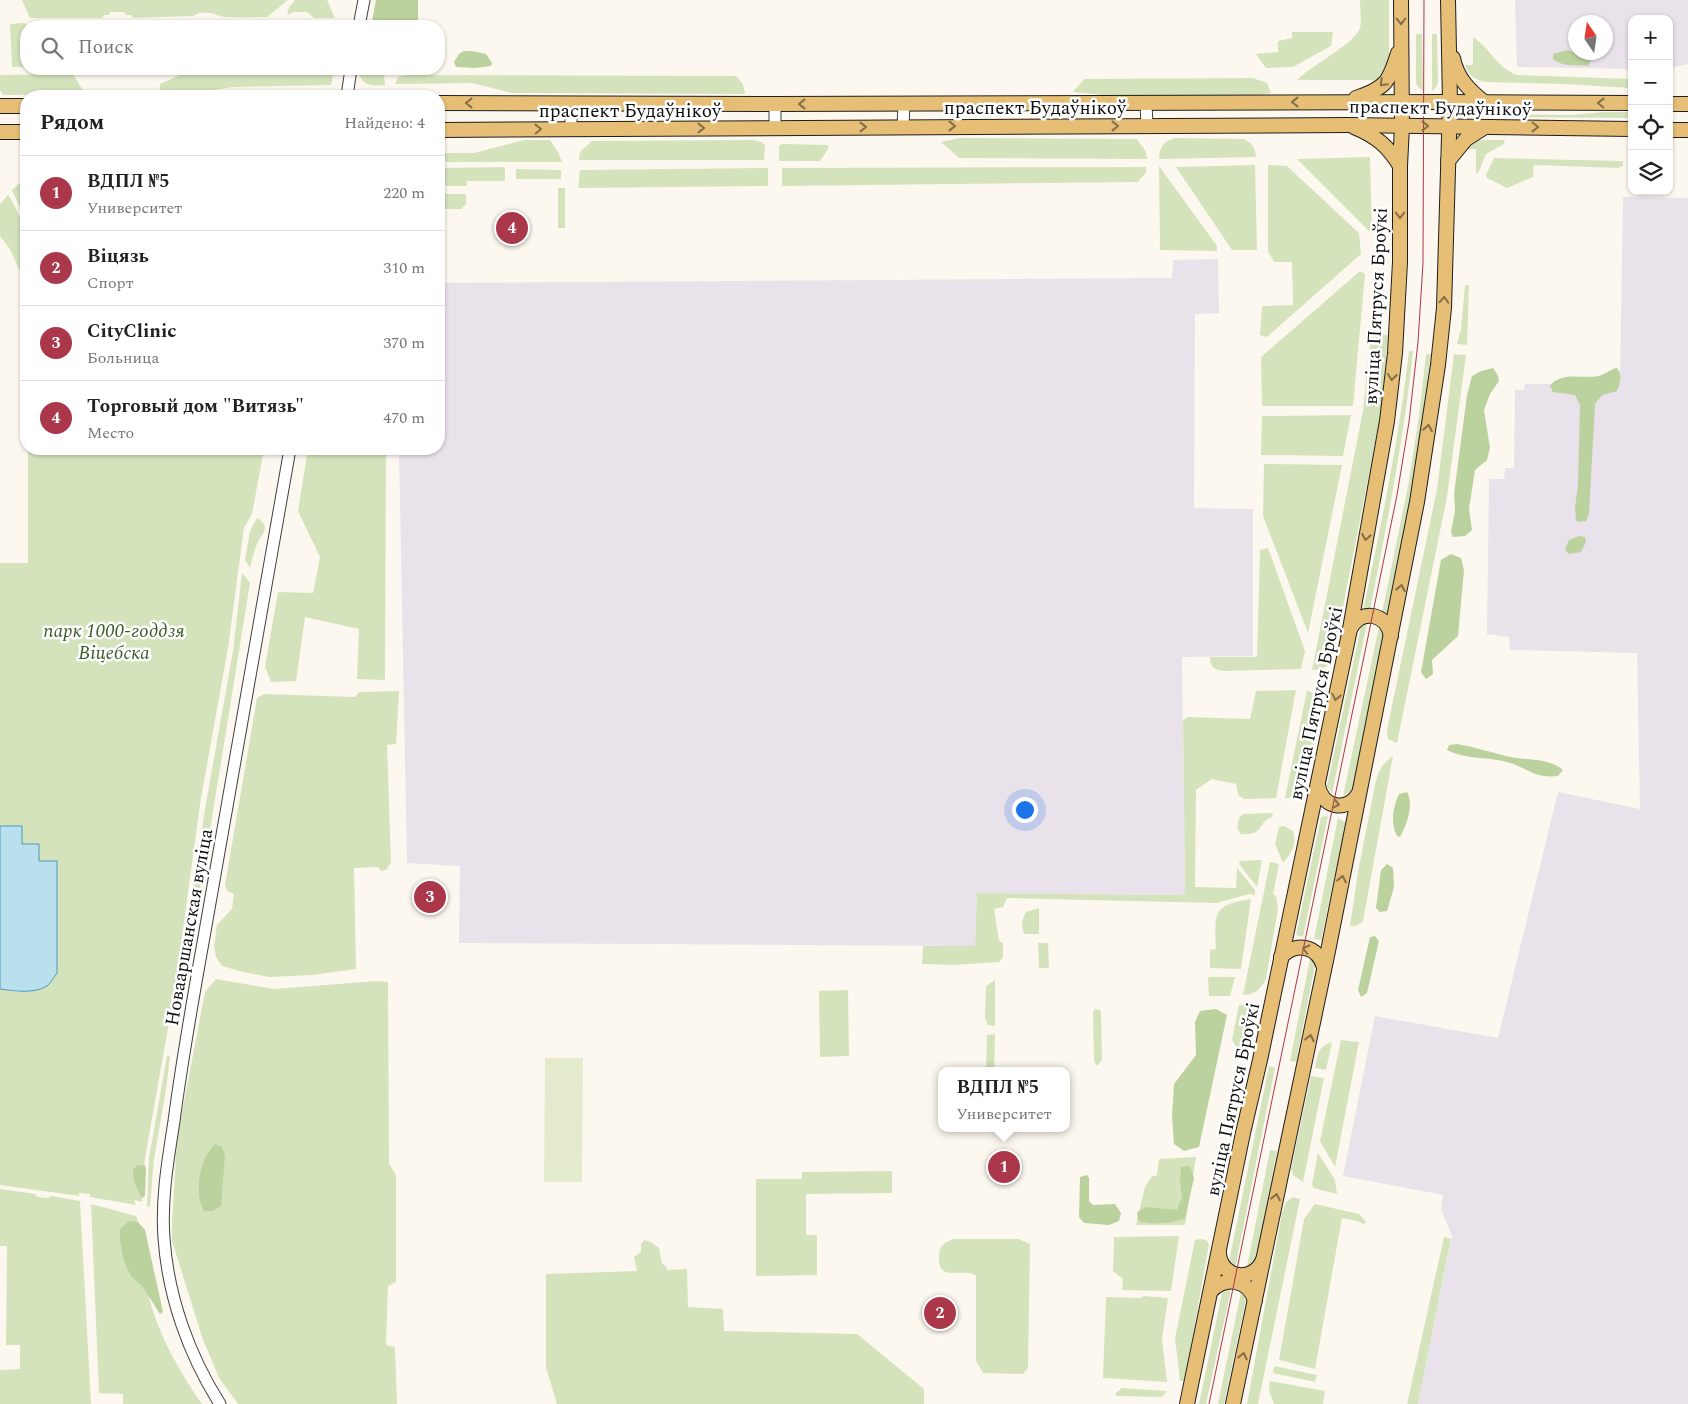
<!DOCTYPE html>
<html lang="ru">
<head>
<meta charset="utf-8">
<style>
	body { margin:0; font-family:Spectral,serif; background:#f2f2f2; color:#222 }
	.controls { position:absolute; right:15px; top:15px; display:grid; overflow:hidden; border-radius:10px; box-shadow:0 1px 4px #0004 }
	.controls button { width:45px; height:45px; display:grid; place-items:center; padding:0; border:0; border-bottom:1px solid #e0e0e0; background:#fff; color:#222; font:25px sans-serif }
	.compass { position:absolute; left:1568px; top:15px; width:45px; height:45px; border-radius:50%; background:#fff; box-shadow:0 1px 4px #0004; rotate:347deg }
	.you { position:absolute; left:1024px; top:809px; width:18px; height:18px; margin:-12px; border:4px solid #fff; border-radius:50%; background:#1a73e8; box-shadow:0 0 0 8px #1a73e833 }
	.badge { display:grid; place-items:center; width:32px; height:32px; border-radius:50%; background:#aa374a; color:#fff; font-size:16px; font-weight:700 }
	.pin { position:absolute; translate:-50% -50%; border:2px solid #fff; box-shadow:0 1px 5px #0006 }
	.popup { position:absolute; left:938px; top:1067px; width:132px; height:65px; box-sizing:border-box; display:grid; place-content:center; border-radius:10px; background:#fff; filter:drop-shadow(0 1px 4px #0005); font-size:16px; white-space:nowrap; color:#767676 }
	.popup b { font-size:19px; color:#222 }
	.popup::after { content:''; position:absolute; left:50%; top:100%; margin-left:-10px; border:10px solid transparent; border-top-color:#fff }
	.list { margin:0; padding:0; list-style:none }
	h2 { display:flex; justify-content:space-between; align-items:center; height:65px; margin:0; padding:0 20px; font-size:21px }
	h2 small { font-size:16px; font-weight:400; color:#767676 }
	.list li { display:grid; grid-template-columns:32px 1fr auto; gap:15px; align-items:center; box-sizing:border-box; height:75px; padding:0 20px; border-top:1px solid #e0e0e0 }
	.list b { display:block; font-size:19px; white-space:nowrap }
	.list p { margin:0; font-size:16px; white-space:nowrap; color:#767676 }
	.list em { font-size:16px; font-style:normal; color:#767676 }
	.icon { flex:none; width:28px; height:28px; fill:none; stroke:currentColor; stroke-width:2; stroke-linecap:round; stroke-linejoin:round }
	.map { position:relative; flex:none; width:1688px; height:1404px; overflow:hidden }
	.search { position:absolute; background:#fff; box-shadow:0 1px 4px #0004; left:20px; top:20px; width:425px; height:55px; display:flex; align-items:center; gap:12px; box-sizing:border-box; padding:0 18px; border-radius:20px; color:#767676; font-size:19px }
	.panel { position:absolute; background:#fff; box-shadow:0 1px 4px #0004; left:20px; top:90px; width:425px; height:365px; border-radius:20px }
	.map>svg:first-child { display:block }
</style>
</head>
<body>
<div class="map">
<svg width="1688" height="1404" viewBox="0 0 1688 1404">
	<rect width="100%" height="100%" fill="#fdf8ef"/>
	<!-- industrial -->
	<g fill="#e9e2ea" fill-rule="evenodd">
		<path d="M1515,0H1688V64L1669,68V19H1632V69L1517,67ZM1576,22H1606V52H1576Z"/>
		<path d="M1623,197L1688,198V1404H1418L1452,1236L1441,1209L1443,1195L1343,1176L1375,1016L1498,1038L1558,792L1640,809L1637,653L1510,650L1509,637L1487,634L1489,479H1504L1505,468H1514L1515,390H1524L1525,384H1620Z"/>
		<path d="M1218,259L1219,313L1195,314L1194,508L1253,509V656L1182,657L1185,892L1182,895L977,893L975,946L459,943L460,866L407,863L399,449H439V283L1172,278L1173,260Z"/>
	</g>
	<!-- green -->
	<g fill="#d5e3bd">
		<path d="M22,0H288L267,17C254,17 240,18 226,17C215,16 206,8 193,16L133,18L131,15H126L124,12H111L108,15H104L102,18H30Z"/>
		<path d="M295,0H327L335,18H314L307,12H295L287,15L289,7Z"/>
		<path d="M1360,0H1389V65L1373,91L1372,80H1297C1310,66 1355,44 1360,28C1362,20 1360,8 1360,0Z"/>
		<path d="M104,22L106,25L105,26H35L32,23Z"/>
		<path d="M124,22H199L202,25L200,26H123L122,25Z"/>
		<path d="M25,23L28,26H26V67H12L10,24Z"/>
		<path d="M1292,32H1333L1331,46L1293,67L1266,68L1256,54L1278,52V41L1292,38Z"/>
		<path d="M1416,34H1422L1423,91L1417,86L1416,80Z"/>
		<path d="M1432,34H1437L1438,80L1437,86L1432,91Z"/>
		<path d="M1473,37C1491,49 1496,67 1517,75L1632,79V88L1563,84L1484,82C1475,79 1468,75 1465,65H1473Z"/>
		<path d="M73,74L85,94L3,95L0,90V75Z"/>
		<path d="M359,74H384L385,85C374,86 363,87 359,74Z"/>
		<path d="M180,75H333L331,85L233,87L190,94H159L160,84Z"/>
		<path d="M408,75L736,76L743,84L745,94L512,93L472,83L395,84L398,77Z"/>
		<path d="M1253,78L1267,83L1271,93L1242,98L1124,97L1073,92L1084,79Z"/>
		<path d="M1603,112H1632V118L1465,117V114L1572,115Z"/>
		<path d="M960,138L1137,139L1146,152L1147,159L959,158L941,142Z"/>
		<path d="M1175,138L1244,139C1253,144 1255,147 1256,157L1159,159C1160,146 1163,142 1175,138Z"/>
		<path d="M524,140H550L558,152L562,162H439V153H474Z"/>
		<path d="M754,140L761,142L765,145L764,160H579L580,152L592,141Z"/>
		<path d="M1479,140H1505L1504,144L1486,154L1478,173H1476V149H1467L1471,144Z"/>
		<path d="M782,144L828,145V149L820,161H779V146Z"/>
		<path d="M1370,157L1372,234L1297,159Z"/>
		<path d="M1494,158L1623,161V166L1618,168L1534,165L1533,177L1507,188L1487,178L1486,175Z"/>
		<path d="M1255,165L1257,250H1232L1176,167Z"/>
		<path d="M1268,165L1287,166L1359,233L1361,254L1267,337L1260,335L1262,306L1293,305L1292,262H1274L1268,251Z"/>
		<path d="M1159,166L1217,246V251L1160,250Z"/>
		<path d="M505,167V181H467V186H439V168Z"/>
		<path d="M1146,167V172L1138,182L782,186V168Z"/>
		<path d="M768,168V186L578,188L580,170Z"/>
		<path d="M516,169L561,170V179H516Z"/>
		<path d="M26,177V221L12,190Z"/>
		<rect x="558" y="188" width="7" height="40"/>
		<path d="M439,194H466V204L461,209H439Z"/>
		<path d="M8,195C26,220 25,241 25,270L19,269L10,249L0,236V204Z"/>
		<path d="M1360,271L1365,274L1353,406H1262L1261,357Z"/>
		<path d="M1465,285H1469L1467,345L1457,344L1461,329Z"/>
		<path d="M1371,333L1388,335L1381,413L1333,658C1329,667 1322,670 1312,670L1363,411Z"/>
		<path d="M1409,351H1413C1404,439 1387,523 1370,610L1363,611C1381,525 1399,439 1409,351Z"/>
		<path d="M1426,354H1431L1413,487L1386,616L1382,613L1408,486L1419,416Z"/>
		<path d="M1454,354L1466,355L1447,497L1397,743L1388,739L1387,730L1437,489Z"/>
		<path d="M1351,415L1343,456L1261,455L1262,416Z"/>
		<path d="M28,449H264L252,514L244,528L228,648L200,804L175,989L145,1158L142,1202L134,1200L136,1205L90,1197V1194L79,1193V1196L0,1185V989L17,992L48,985L57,973L56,861H39L22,844V826H0V563H28Z"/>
		<path d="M308,449H386L385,680L357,679L359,629L305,617L296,681L271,682L265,667L278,592L313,593L320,557L298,511Z"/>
		<path d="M1264,464L1342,465L1308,633L1263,516Z"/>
		<path d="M257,518C272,527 262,533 257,544C254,551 252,560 250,568L245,560L250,531Z"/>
		<path d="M1268,548L1305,651L1301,669L1223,671C1213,669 1210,667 1210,657H1257L1260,550Z"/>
		<path d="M242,573L250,583L184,991H179L205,809L233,651Z"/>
		<path d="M1367,623L1332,794L1327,786L1361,626Z"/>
		<path d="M1379,627L1384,633L1352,791L1343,796Z"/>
		<path d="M1296,690L1276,798L1244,799L1238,795L1236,784L1212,779L1196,790L1195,887L1236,888L1237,868L1255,890V895L1249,894L1217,903L1007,898L1003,907L994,909L999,941L1003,943V958L999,962L954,965L922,964L923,946H975L977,893L1182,895L1185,892L1183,720L1188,717L1250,719L1256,691Z"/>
		<path d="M1307,690L1314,694L1322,710L1303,794L1292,798H1285Z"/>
		<path d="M399,691L396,744L387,745L391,862L386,870L381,871L378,867L354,868L356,969L313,975L269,977L239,971L222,966L216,957L214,946L217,925L232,909L234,894L227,891L225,885L257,698L264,694L355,697L359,692Z"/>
		<path d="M1393,756L1363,921L1356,926H1350L1358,872L1375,785C1378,771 1382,764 1393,756Z"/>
		<path d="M1273,813L1272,817C1257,822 1265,836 1241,834L1237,829L1239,818L1243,814Z"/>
		<path d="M1328,816L1303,937L1296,935L1321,817Z"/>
		<path d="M1338,818L1346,823L1321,940L1314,939Z"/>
		<path d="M1284,826L1293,831C1297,844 1292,853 1283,863L1275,844L1279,827Z"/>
		<path d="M1262,860L1257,887L1239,864L1240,861Z"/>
		<path d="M1270,862L1279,864L1273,894L1276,896L1278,909L1266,979C1260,990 1255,994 1243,995Z"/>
		<path d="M1251,899L1241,969L1210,968V950L1216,949C1215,912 1212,905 1251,899Z"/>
		<path d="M1039,908V934H1025C1020,928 1022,918 1026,912Z"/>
		<path d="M1038,943H1048L1049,968H1039Z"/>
		<path d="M1310,959L1313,961L1315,965L1296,1062L1290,1061Z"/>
		<path d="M1208,977H1235L1230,996H1209Z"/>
		<path d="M216,979L274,989L377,981L388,982L389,1163L396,1175V1282L388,1286L386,1345L395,1347L397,1404H238L219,1378L203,1340L172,1241V1223L177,1138L205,992Z"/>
		<path d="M995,980V1026L988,1025L985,1018L986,986Z"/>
		<path d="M848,990L849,1056L820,1057L819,991Z"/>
		<path d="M1239,1005C1246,1005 1254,1004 1257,1012L1247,1051L1237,1048L1232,1040Z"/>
		<path d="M1095,1009L1100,1010L1101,1013L1102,1060L1098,1065H1096L1094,1060L1093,1012Z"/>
		<path d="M995,1034L994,1071H986L987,1035Z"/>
		<path d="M1341,1040L1359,1042L1335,1167L1320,1141Z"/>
		<path d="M1332,1042L1326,1070L1315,1068C1318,1054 1317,1047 1332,1042Z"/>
		<path d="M167,1056H170L166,1090L154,1159L150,1207L147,1206L149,1158Z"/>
		<path d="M1269,1066L1275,1068L1235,1269L1231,1267L1229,1261Z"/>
		<path d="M1311,1076L1324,1078L1303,1182L1293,1175L1291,1169Z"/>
		<path d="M1270,1150L1277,1151L1255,1265L1246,1272Z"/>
		<path d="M1318,1153L1335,1180L1337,1194L1313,1188L1312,1184Z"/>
		<path d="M1196,1157L1185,1225H1136L1145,1187L1151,1177L1157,1175L1159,1159Z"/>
		<path d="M892,1171V1193L806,1194V1235H817V1275L756,1276V1179H802V1172Z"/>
		<path d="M0,1189L35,1194L37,1197L48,1198L51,1196L80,1201L91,1404H0V1370L20,1369V1345H6L7,1246H0Z"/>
		<path d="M1293,1197L1300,1199L1258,1404H1247L1282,1213L1286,1202Z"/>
		<path d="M91,1204L136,1216C141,1226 139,1235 140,1246C141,1258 144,1271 146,1284C154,1327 177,1368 202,1404H123V1394L99,1393Z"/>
		<path d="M1315,1204L1359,1214L1366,1222L1364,1224L1357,1221L1342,1218L1315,1369L1279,1360L1304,1219Z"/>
		<path d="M1179,1236L1171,1291L1122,1290L1123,1279L1113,1271L1114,1237Z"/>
		<path d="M1444,1237L1451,1239L1418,1404H1407Z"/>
		<path d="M953,1239H1019L1030,1244L1028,1368L1023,1374L983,1373L976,1361V1276C966,1267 940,1282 939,1261C939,1258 939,1253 940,1249C942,1244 948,1241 953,1239Z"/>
		<path d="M1200,1239L1206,1240L1209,1244L1185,1381H1180L1175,1338L1195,1240Z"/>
		<path d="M644,1240L651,1242L659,1248L662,1264L666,1266L667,1270L687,1269L688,1307L723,1309L724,1331L857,1334L924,1389V1404H557L546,1368V1274L637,1271L634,1257L641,1252V1244Z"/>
		<path d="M1232,1285L1206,1404H1199L1222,1293Z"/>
		<path d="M1242,1287L1247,1295L1224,1404H1218Z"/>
		<path d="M1144,1296L1168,1298L1162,1339L1167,1382L1103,1378L1106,1297L1140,1298Z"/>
		<path d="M1274,1366L1317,1375L1315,1382L1273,1373Z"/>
		<path d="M1270,1381L1325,1391L1323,1404H1274L1269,1391Z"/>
		<path d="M1122,1388L1167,1391L1162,1397L1116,1396L1115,1394Z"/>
	</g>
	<!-- forest -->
	<g fill="#bbd19e">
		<path d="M376,0H418V26H371Z"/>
		<path d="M1568,50L1581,55L1588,56L1591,60L1588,66C1576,65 1562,67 1553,59V54Z"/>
		<path d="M464,51H472L486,54L492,63L491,66L475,68L456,67L454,62L459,54Z"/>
		<path d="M1493,368L1498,376L1499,381L1490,394L1484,410L1490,448L1487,460L1475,470L1469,509L1472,530L1465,536L1453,537L1451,532L1455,511L1454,494L1467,395L1472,376L1481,371Z"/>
		<path d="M1617,368C1623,376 1620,382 1617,391L1602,395L1595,404L1589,513L1586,521L1581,522L1576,521L1575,507L1578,486L1580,405L1575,395L1553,392L1550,386C1560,371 1585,379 1599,376C1606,374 1610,369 1617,368Z"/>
		<path d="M1579,536L1585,537L1586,542L1581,552L1569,554L1565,550L1569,540Z"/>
		<path d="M1451,554L1461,558L1464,570L1458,636L1432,660L1433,674L1426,679L1421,672L1441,560Z"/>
		<path d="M1457,744C1474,747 1490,752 1506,756C1525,761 1548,757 1563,770L1558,776C1531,779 1527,766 1503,761C1484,757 1465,759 1447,750L1449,745Z"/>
		<path d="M1407,792C1414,805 1407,824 1400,837L1397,836C1390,823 1393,807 1399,794Z"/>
		<path d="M1387,864L1393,868L1394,887L1387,911L1380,912L1376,908L1381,870Z"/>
		<path d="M1375,936L1379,941L1367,993L1361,997L1358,990L1370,937Z"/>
		<path d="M1216,1009L1227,1015L1199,1147L1184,1151L1174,1144L1172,1116L1174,1084L1196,1055L1195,1022L1200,1011Z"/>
		<path d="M215,1144L222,1147L225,1156L221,1206L213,1211H204C193,1193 200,1158 215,1144Z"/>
		<path d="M138,1165H144L146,1168L145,1196L142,1198C137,1189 132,1180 133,1169Z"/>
		<path d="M1190,1166L1194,1178L1185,1218C1175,1223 1147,1226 1138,1220L1137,1212L1147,1207L1177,1210L1182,1197L1180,1181L1181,1167Z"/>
		<path d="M1087,1175L1089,1178V1201L1093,1205L1115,1204L1121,1213L1119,1221L1109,1225L1084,1223L1079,1217L1080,1177Z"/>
		<path d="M129,1221L138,1222L145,1230L163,1312L160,1314L142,1286L130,1275L123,1258L120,1240V1229Z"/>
	</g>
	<!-- pitch -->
	<path fill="#e4ebcd" d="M545,1058H583L582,1182H544Z"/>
	<!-- water -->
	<path fill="#bae0ee" stroke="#4b9bbb" d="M0,826H22V844H39V861H57V973C54,977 51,983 47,986C34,994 14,991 0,989Z"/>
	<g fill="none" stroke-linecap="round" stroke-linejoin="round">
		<!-- minor casing -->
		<g stroke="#404040" stroke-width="13">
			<g id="minor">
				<path d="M359,26L364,0"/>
				<path d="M347,96L351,69"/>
				<path d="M1146,103L1147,126"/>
				<path d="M903,127L904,103"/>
				<path d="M775,128V104"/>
				<path d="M571,129V103"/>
				<path d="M220,1404C189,1355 168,1297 164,1238C161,1199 168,1160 174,1121C182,1060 193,998 204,937C233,774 261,611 290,449"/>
			</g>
		</g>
		<!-- major casing -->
		<g stroke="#1e1e1e" stroke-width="16">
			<g id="major">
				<path d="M1453,58C1457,78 1469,90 1484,102"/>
				<path d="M1356,98C1386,88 1389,82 1398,53"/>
				<path d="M439,103L775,104L1450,102L1632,103"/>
				<path d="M1669,104H1688"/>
				<path d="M0,106H26"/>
				<path d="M1354,127C1376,136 1388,146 1400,166"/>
				<path d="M439,130L1348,125L1632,129"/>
				<path d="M1669,130H1688"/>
				<path d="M0,132H26"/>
				<path d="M1448,161L1466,139L1485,127"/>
				<path d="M1350,629C1361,608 1387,613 1391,636"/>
				<path d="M1318,785C1322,808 1347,813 1359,793"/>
				<path d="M1281,957C1296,941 1318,946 1324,967"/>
				<path d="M1219,1254C1222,1279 1253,1283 1263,1260"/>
				<path d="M1211,1291C1225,1276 1248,1279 1255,1300"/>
				<path d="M1187,1404L1243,1133L1260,1060L1350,629L1387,421L1395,353L1400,262V166L1402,126L1401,0"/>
				<path d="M1233,1404L1328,951L1417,502L1438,365L1444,308L1450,102L1448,0"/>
			</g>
		</g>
		<!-- minor -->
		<use href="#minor" stroke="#fff" stroke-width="11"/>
		<!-- major -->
		<use href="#major" stroke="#e6be75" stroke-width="14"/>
		<!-- tram -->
		<path stroke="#aa374a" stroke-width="1" d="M1209,1404L1368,637L1397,495L1409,422L1418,342L1423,263L1424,0"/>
	</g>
	<!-- one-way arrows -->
	<defs><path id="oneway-chevron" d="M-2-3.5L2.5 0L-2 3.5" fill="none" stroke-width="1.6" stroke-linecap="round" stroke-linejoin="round" transform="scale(1.25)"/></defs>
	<g stroke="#846e46">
		<use href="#oneway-chevron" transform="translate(1401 21) rotate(90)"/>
		<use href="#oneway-chevron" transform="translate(1383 83) rotate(135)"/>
		<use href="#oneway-chevron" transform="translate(1295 102) rotate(180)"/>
		<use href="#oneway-chevron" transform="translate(469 103) rotate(-180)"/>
		<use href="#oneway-chevron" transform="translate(1601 103) rotate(-179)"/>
		<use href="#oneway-chevron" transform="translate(802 104) rotate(180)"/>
		<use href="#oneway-chevron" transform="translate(952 126)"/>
		<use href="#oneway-chevron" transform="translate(1115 126)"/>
		<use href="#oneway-chevron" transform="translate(1425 126)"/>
		<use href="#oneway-chevron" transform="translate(863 127)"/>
		<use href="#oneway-chevron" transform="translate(1535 127) rotate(1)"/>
		<use href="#oneway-chevron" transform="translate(701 128)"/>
		<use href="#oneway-chevron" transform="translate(538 129) rotate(-1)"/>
		<use href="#oneway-chevron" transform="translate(1400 215) rotate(90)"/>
		<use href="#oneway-chevron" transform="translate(1444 300) rotate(-87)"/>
		<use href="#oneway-chevron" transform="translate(1392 377) rotate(97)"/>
		<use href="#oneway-chevron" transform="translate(1428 428) rotate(-81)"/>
		<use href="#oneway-chevron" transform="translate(1366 537) rotate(100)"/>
		<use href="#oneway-chevron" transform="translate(1401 588) rotate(-79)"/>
		<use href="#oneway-chevron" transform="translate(1336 697) rotate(102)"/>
		<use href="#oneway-chevron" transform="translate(1336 804) rotate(11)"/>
		<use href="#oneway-chevron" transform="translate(1342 879) rotate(-79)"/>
		<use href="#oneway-chevron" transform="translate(1306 949) rotate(-167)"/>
		<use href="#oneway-chevron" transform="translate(1310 1038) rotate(-78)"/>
		<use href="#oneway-chevron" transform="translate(1276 1197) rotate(-79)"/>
		<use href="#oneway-chevron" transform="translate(1243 1356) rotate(-78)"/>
	</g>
	<g text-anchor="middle" stroke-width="5" stroke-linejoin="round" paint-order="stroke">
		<!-- street labels -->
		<g font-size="19" fill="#0d0d0d" stroke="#fff">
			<text x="1035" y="114">праспект Будаўнікоў</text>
			<text transform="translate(1440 107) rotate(1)" y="7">праспект Будаўнікоў</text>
			<text x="630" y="117">праспект Будаўнікоў</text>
			<text transform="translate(1375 306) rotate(-87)" y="7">вуліца Пятруся Броўкі</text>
			<text transform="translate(1315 703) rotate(-78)" y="7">вуліца Пятруся Броўкі</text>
			<text transform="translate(188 927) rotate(-80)" y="7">Новааршанская вуліца</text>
			<text transform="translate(1232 1099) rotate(-78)" y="7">вуліца Пятруся Броўкі</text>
		</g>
		<!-- park labels -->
		<g font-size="19" font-style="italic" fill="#375c26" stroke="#fff">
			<text x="114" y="637">парк 1000-годдзя<tspan x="114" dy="22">Віцебска</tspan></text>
		</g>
	</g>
</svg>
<div class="controls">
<button>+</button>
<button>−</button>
<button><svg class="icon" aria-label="locate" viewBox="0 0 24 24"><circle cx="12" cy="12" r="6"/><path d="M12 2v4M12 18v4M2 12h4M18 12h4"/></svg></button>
<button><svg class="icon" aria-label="layers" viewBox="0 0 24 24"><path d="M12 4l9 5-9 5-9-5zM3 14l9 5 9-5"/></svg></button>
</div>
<svg class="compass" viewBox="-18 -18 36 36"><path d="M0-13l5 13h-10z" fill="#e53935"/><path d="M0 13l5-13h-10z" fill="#767676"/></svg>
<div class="you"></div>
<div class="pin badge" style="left:1004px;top:1167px">1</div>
<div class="popup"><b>ВДПЛ №5</b>Университет</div>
<div class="pin badge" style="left:940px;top:1313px">2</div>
<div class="pin badge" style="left:430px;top:897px">3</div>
<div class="pin badge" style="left:512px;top:228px">4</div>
<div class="search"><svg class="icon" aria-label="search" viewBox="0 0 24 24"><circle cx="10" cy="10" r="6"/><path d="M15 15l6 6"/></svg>Поиск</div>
<section class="panel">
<h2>Рядом<small>Найдено: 4</small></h2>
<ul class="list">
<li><span class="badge">1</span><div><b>ВДПЛ №5</b><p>Университет</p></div><em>220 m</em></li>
<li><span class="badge">2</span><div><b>Віцязь</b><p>Спорт</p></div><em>310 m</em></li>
<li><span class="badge">3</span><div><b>CityClinic</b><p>Больница</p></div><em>370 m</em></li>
<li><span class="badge">4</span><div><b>Торговый дом &quot;Витязь&quot;</b><p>Место</p></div><em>470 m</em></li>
</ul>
</section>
</div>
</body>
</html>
